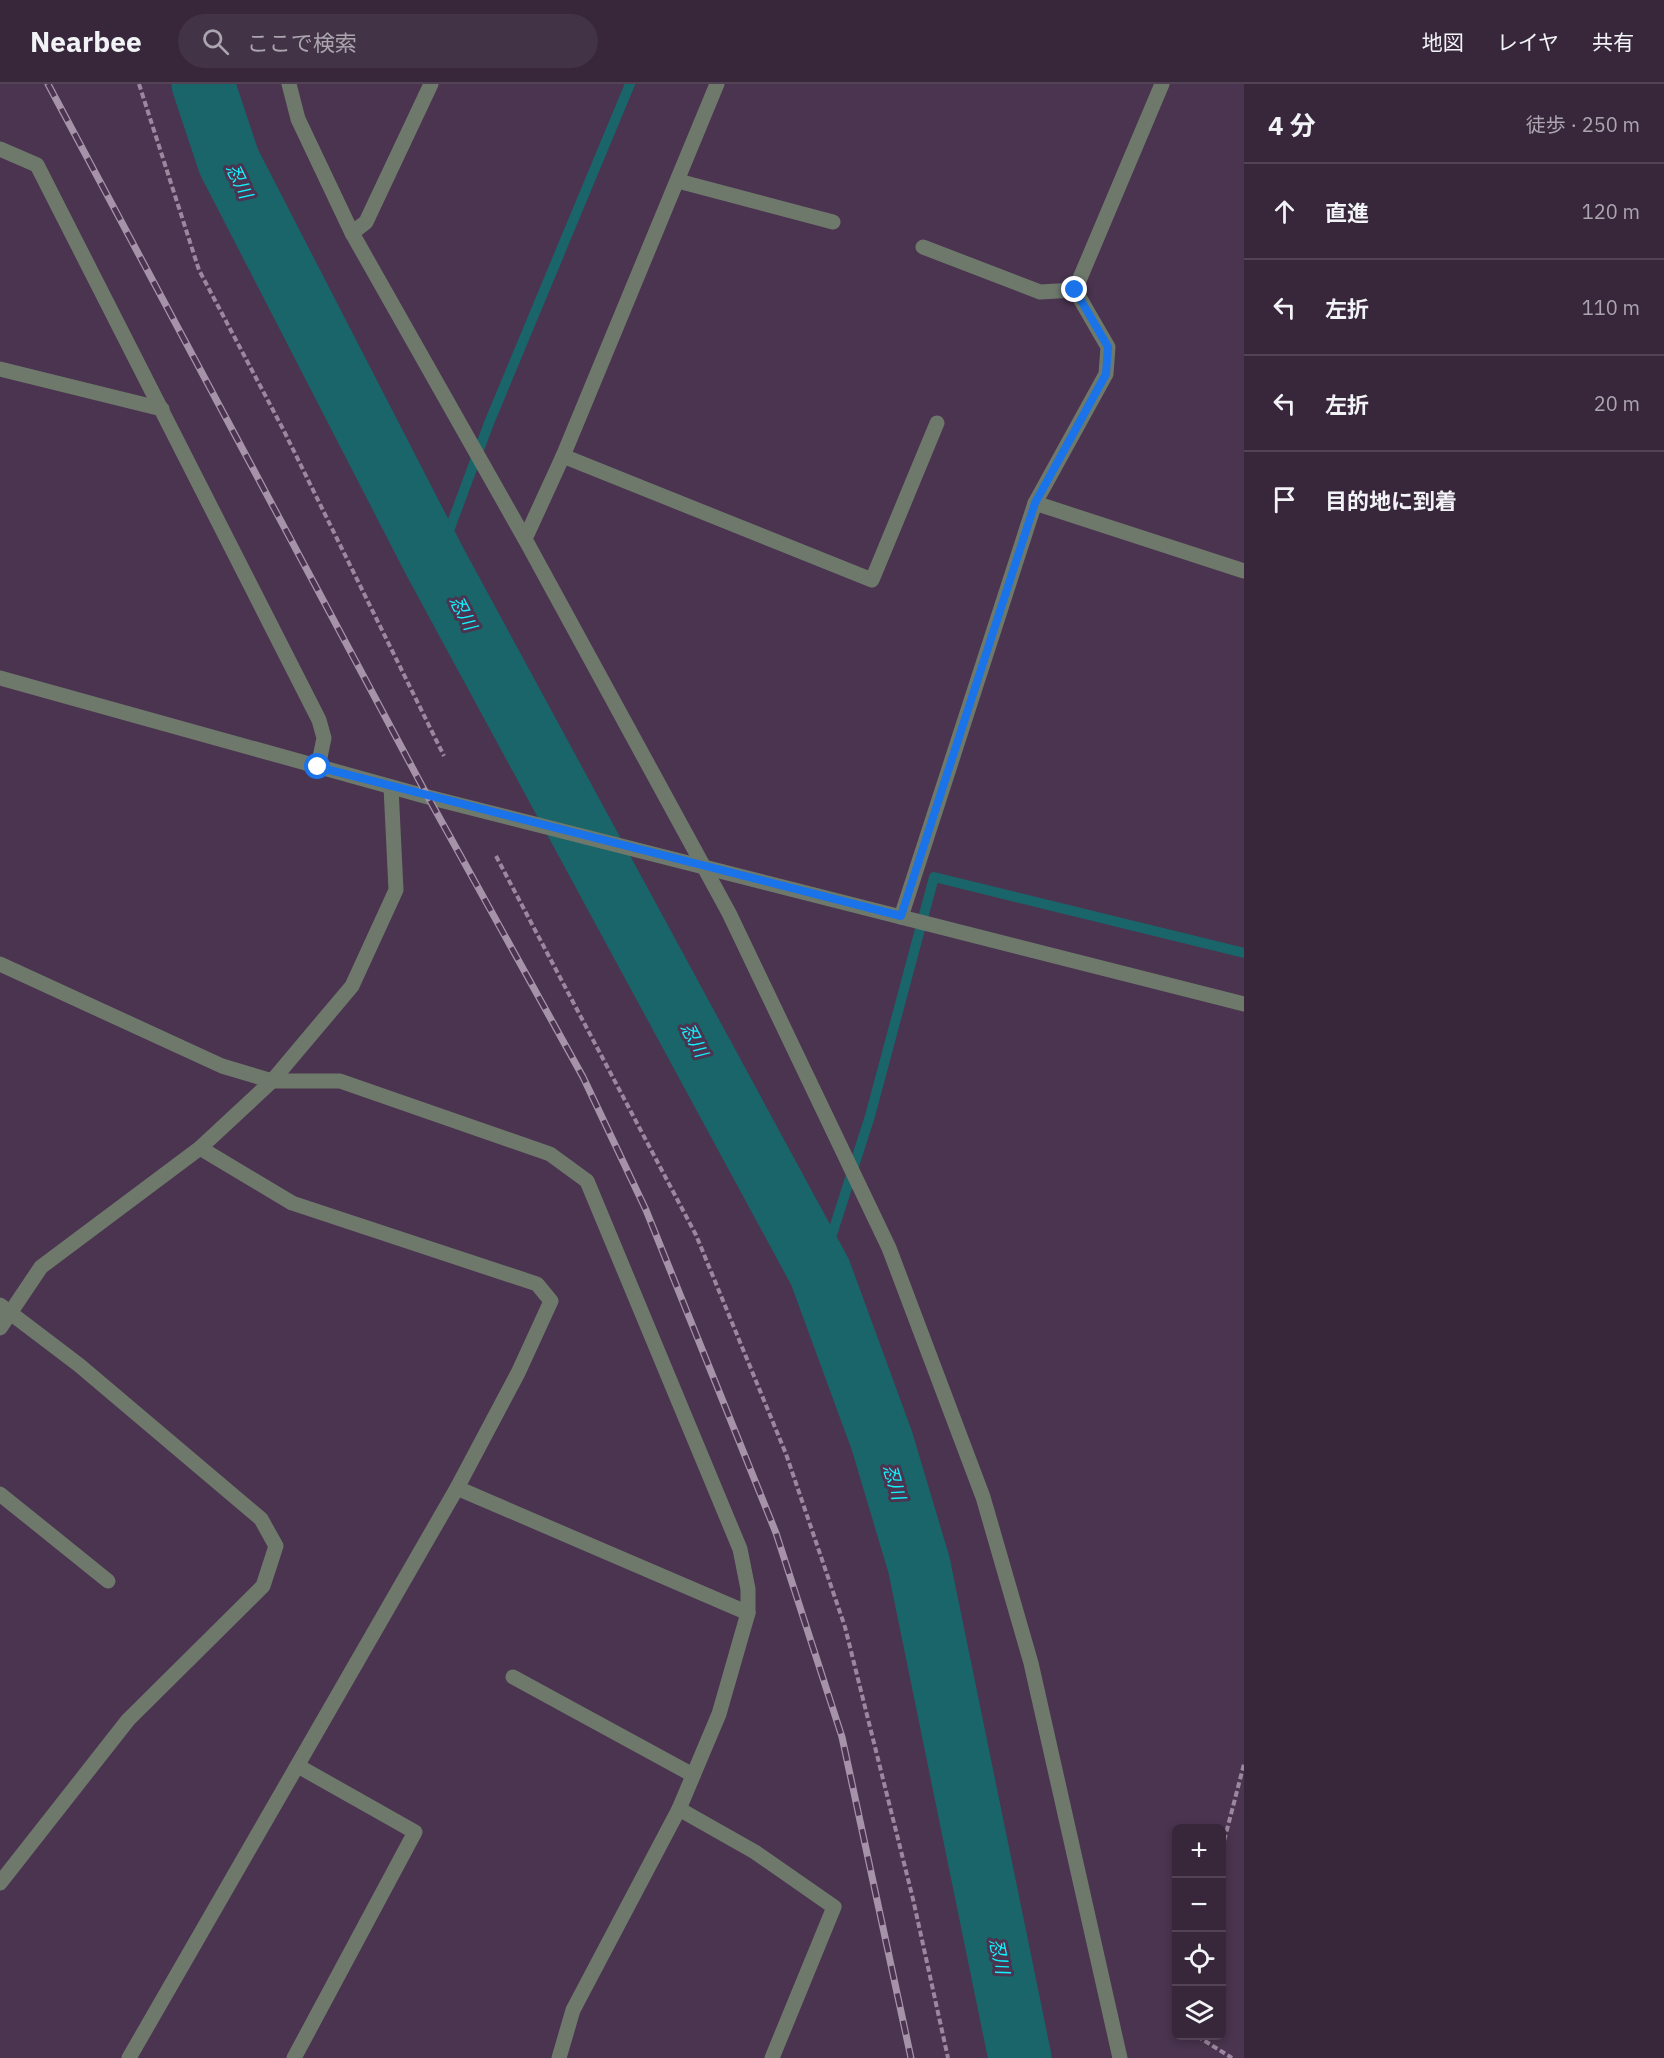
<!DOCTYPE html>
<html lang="ja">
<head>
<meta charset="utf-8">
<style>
	body { margin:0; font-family:"IBM Plex Sans","Noto Sans JP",sans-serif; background:#433346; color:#f1f3f6 }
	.controls { position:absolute; right:18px; bottom:18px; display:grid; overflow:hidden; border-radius:9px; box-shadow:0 3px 9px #0003 }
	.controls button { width:54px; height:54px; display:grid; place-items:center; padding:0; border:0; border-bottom:2px solid #524455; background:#38273b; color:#f1f3f6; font:30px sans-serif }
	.stop { position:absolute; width:18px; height:18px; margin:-14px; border:4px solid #1a73e8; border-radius:50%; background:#fff }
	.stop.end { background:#1a73e8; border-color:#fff; box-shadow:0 2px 6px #0008 }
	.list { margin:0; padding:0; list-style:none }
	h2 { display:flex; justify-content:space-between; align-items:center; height:78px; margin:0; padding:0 24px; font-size:26px }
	h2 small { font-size:20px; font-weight:400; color:#aba5af }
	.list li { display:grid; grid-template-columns:39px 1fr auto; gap:18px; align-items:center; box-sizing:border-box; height:96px; padding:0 24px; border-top:2px solid #524455 }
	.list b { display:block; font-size:22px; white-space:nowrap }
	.list em { font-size:20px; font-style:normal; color:#aba5af }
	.icon { flex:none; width:33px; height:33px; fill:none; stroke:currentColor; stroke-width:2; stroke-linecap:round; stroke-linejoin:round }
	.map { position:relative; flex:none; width:1244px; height:1974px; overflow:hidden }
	header { display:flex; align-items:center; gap:36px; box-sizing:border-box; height:84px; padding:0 30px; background:#38273b; border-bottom:2px solid #524455 }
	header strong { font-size:28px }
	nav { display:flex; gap:33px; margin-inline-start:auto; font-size:21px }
	.search { width:420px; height:54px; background:#433346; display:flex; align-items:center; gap:15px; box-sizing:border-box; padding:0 21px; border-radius:33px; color:#aba5af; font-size:22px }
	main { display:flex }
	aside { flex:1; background:#38273b }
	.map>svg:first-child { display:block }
</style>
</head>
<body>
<header>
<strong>Nearbee</strong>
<div class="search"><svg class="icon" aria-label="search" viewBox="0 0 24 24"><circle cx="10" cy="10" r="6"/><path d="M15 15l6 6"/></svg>ここで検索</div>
<nav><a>地図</a><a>レイヤ</a><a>共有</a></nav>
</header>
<main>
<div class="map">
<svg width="1244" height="1974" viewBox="0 0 1244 1974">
	<rect width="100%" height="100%" fill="#4a344f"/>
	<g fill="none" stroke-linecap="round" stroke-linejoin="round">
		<!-- stream -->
		<g stroke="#1a6569" stroke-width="10">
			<path d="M434,476L450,444L489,339L630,0"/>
			<path d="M820,1188L870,1032L934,793L1244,869"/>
		</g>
		<!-- river -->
		<path stroke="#1a6569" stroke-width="63" d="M203,0L229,78L434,476L820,1188L882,1357L919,1481L1020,1974"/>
		<!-- path -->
		<g stroke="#9b889f" stroke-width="4" stroke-dasharray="6 3" stroke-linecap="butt">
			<path d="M139,0L199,186L283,345L444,672"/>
			<path d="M496,772L696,1151L786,1370L845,1543L913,1815L948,1974"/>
			<path d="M1222,1765L1244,1680"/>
			<path d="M1197,1952L1232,1974"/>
		</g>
		<!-- minor -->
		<g stroke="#6e796c" stroke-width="15">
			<path d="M289,0L298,35L352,149L525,455"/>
			<path d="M717,0L563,372L525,455L729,829L889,1164L983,1413L1031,1579L1120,1974"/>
			<path d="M0,65L37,81L319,636L324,654L318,683"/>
			<path d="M678,97L833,138"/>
			<path d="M352,149L366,138L431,0"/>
			<path d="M923,163L1040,208L1075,206"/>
			<path d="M0,285L162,325"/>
			<path d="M563,372L872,496L937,339"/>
			<path d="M1035,419L1106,290L1108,263L1075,206L1162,0"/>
			<path d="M0,594L428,713L1244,920"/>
			<path d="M901,833L1035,419L1244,487"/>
			<path d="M0,880L222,982L272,997H340L550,1070L587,1097L740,1465L748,1505V1529L719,1630L679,1725L573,1926L559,1974"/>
			<path d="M0,1221L79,1281L261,1435L276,1462L263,1502L128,1636L0,1799"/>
			<path d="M0,1244L41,1183L200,1064L272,997L352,902L396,806L391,703"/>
			<path d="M457,1404L748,1529"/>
			<path d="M0,1410L108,1497"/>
			<path d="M513,1593L693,1691"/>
			<path d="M679,1725L755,1768L834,1823L772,1974"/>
			<path d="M129,1974L457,1404L518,1289L551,1217L537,1200L292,1119L200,1064"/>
			<path d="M294,1974L415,1748L298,1682"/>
		</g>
		<!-- rail casing -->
		<g stroke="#a693a9" stroke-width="7">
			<path id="rail" d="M48,0L428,713L583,993L646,1126L776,1449L842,1653L911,1974"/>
		</g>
		<!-- rail -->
		<use href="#rail" stroke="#4a344f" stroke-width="4.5" stroke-dasharray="14" stroke-linecap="butt"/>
	</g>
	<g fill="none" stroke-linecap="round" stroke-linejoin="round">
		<!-- route -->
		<path stroke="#1a73e8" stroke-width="8" d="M318,683L901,832L1035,419L1106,290L1108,263L1075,206"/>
	</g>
	<g text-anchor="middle" stroke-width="6" stroke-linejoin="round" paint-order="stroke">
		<!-- water labels -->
		<g font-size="18" font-style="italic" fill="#12f2fd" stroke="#4a344f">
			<text transform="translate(239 97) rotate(64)" y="6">忍川</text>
			<text transform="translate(463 529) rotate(62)" y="6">忍川</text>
			<text transform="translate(694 956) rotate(62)" y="6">忍川</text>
			<text transform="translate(894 1398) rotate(73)" y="6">忍川</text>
			<text transform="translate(999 1872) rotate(78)" y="6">忍川</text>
		</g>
	</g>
</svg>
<div class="controls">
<button>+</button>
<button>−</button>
<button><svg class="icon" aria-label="locate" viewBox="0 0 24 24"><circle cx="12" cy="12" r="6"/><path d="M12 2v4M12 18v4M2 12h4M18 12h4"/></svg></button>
<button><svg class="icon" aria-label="layers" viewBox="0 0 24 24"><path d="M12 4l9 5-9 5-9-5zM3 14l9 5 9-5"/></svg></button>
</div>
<div class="stop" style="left:318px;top:683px"></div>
<div class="stop end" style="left:1075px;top:206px"></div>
</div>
<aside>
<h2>4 分<small>徒歩 · 250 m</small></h2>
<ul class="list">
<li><svg class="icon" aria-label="ahead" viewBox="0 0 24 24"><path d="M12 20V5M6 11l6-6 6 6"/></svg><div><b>直進</b></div><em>120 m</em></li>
<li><svg class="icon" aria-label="left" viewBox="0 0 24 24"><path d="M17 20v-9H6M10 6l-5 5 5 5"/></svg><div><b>左折</b></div><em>110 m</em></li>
<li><svg class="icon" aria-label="left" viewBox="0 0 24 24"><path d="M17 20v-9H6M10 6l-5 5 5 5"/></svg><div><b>左折</b></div><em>20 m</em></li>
<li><svg class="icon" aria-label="arrive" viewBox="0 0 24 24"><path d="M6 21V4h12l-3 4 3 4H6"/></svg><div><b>目的地に到着</b></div></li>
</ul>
</aside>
</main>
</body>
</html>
